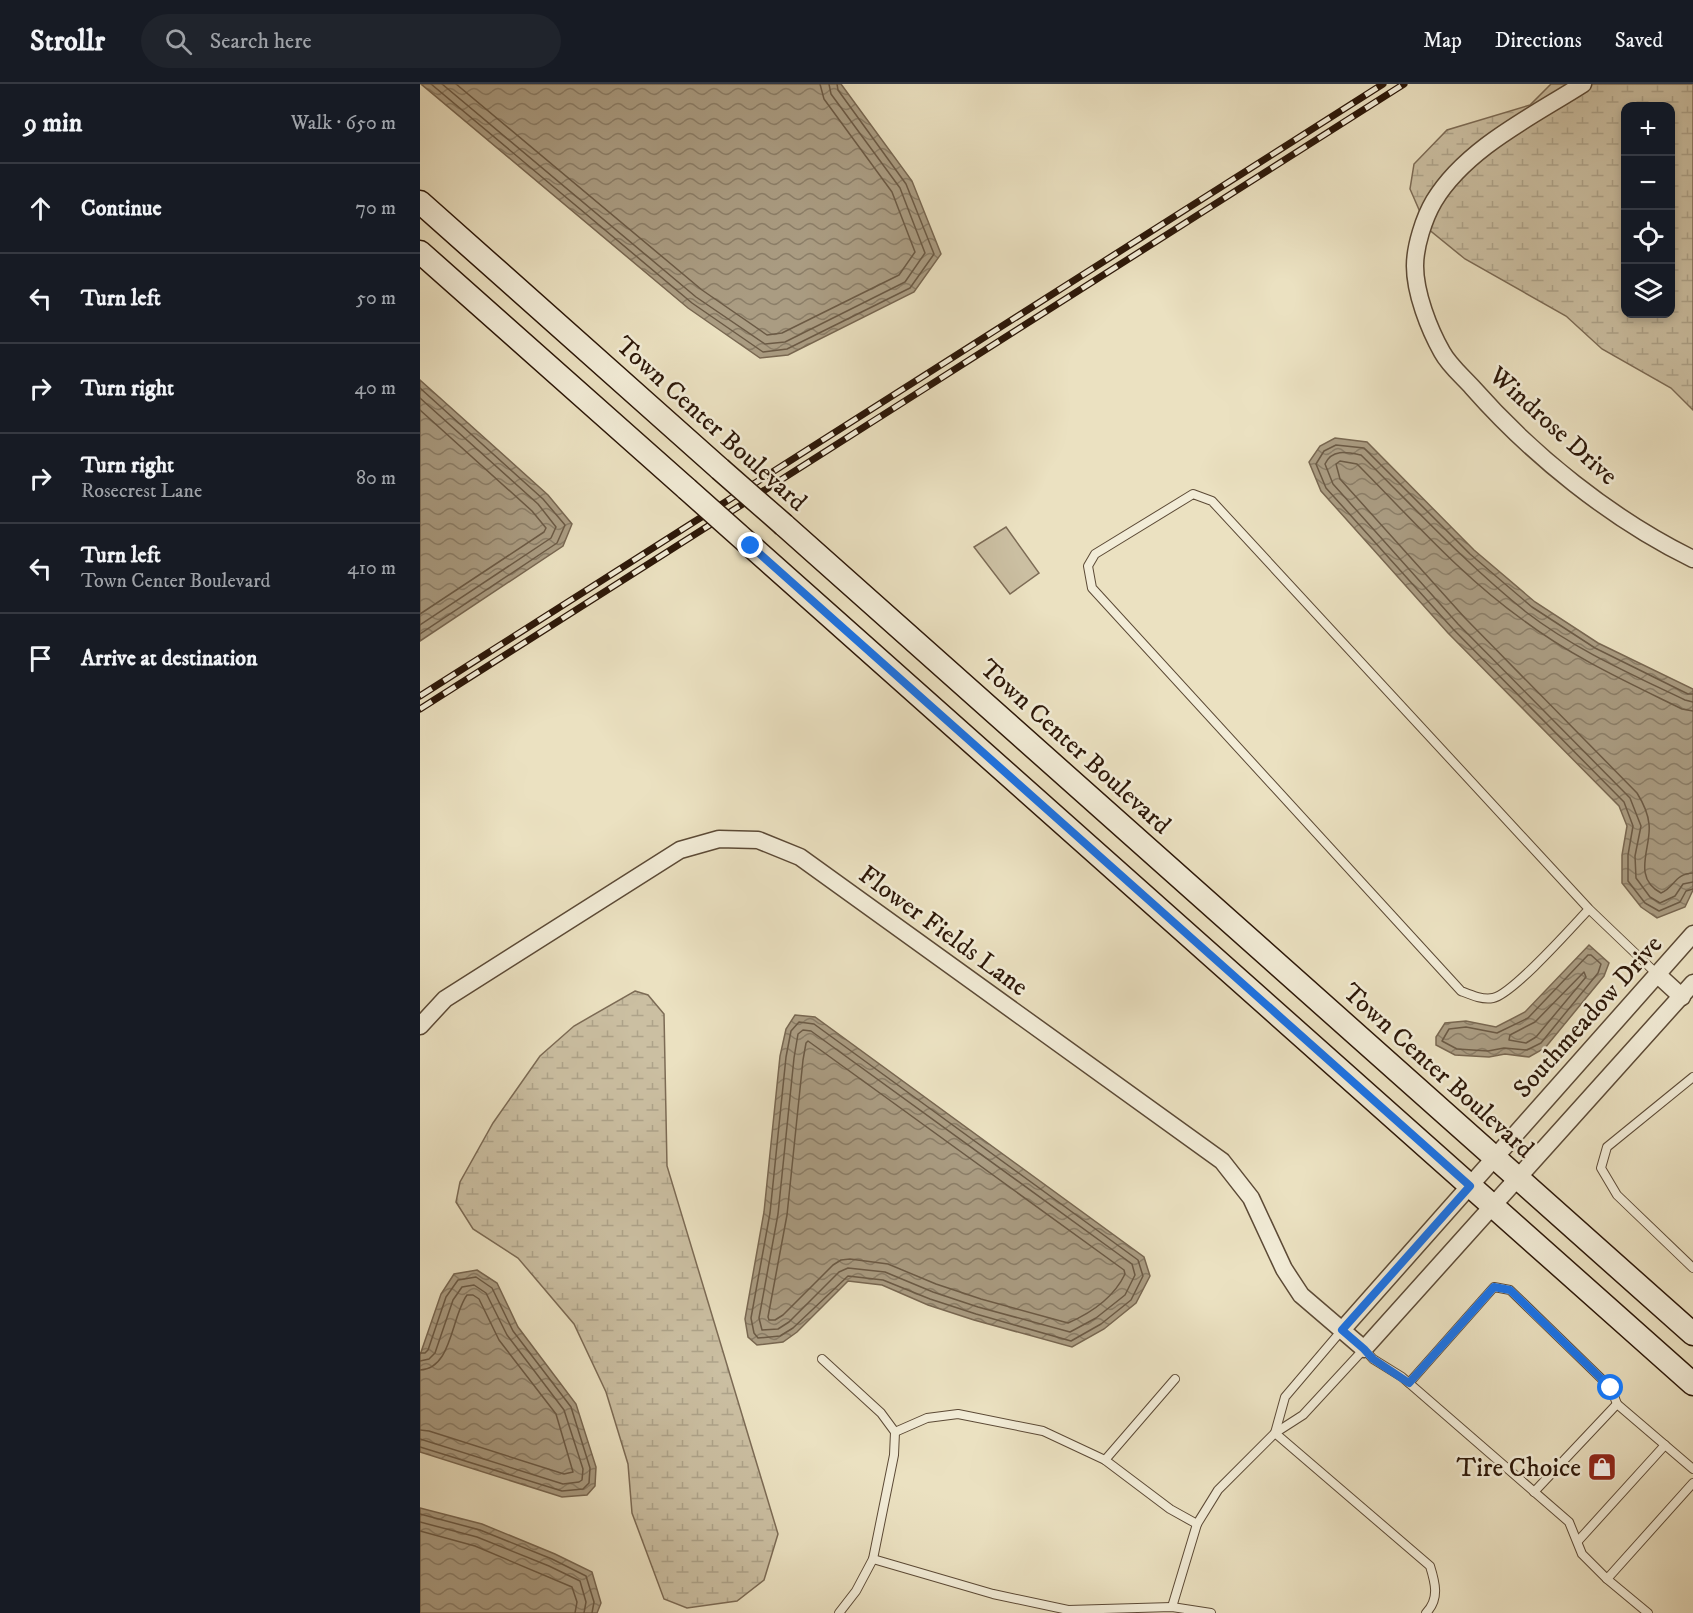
<!DOCTYPE html>
<html lang="en">
<head>
<meta charset="utf-8">
<style>
	body { margin:0; font-family:"IM FELL DW Pica",serif; background:#20242c; color:#f1f3f6 }
	.controls { position:absolute; right:18px; top:18px; display:grid; overflow:hidden; border-radius:12px; box-shadow:0 3px 9px #0003 }
	.controls button { width:54px; height:54px; display:grid; place-items:center; padding:0; border:0; border-bottom:2px solid #363941; background:#171b24; color:#f1f3f6; font:30px sans-serif }
	.stop { position:absolute; width:18px; height:18px; margin:-14px; border:4px solid #1a73e8; border-radius:50%; background:#fff }
	.stop.end { background:#1a73e8; border-color:#fff; box-shadow:0 2px 6px #0008 }
	.list { margin:0; padding:0; list-style:none }
	h2 { display:flex; justify-content:space-between; align-items:center; height:78px; margin:0; padding:0 24px; font-size:26px }
	h2 small { font-size:20px; font-weight:400; color:#9ea1a6 }
	.list li { display:grid; grid-template-columns:39px 1fr auto; gap:18px; align-items:center; box-sizing:border-box; height:90px; padding:0 24px; border-top:2px solid #363941 }
	.list b { display:block; font-size:22px; white-space:nowrap }
	.list p { margin:0; font-size:20px; white-space:nowrap; color:#9ea1a6 }
	.list em { font-size:20px; font-style:normal; color:#9ea1a6 }
	.icon { flex:none; width:33px; height:33px; fill:none; stroke:currentColor; stroke-width:2; stroke-linecap:round; stroke-linejoin:round }
	.map { position:relative; flex:none; width:1273px; height:1529px; overflow:hidden }
	header { display:flex; align-items:center; gap:36px; box-sizing:border-box; height:84px; padding:0 30px; background:#171b24; border-bottom:2px solid #363941 }
	header strong { font-size:28px }
	nav { display:flex; gap:33px; margin-inline-start:auto; font-size:21px }
	.search { width:420px; height:54px; background:#20242c; display:flex; align-items:center; gap:15px; box-sizing:border-box; padding:0 21px; border-radius:33px; color:#9ea1a6; font-size:22px }
	main { display:flex }
	aside { flex:1; background:#171b24 }
	.map>svg:first-child { display:block }
</style>
</head>
<body>
<header>
<strong>Strollr</strong>
<div class="search"><svg class="icon" aria-label="search" viewBox="0 0 24 24"><circle cx="10" cy="10" r="6"/><path d="M15 15l6 6"/></svg>Search here</div>
<nav><a>Map</a><a>Directions</a><a>Saved</a></nav>
</header>
<main>
<aside>
<h2>9 min<small>Walk · 650 m</small></h2>
<ul class="list">
<li><svg class="icon" aria-label="ahead" viewBox="0 0 24 24"><path d="M12 20V5M6 11l6-6 6 6"/></svg><div><b>Continue</b></div><em>70 m</em></li>
<li><svg class="icon" aria-label="left" viewBox="0 0 24 24"><path d="M17 20v-9H6M10 6l-5 5 5 5"/></svg><div><b>Turn left</b></div><em>50 m</em></li>
<li><svg class="icon" aria-label="right" viewBox="0 0 24 24"><path d="M7 20v-9h11M14 6l5 5-5 5"/></svg><div><b>Turn right</b></div><em>40 m</em></li>
<li><svg class="icon" aria-label="right" viewBox="0 0 24 24"><path d="M7 20v-9h11M14 6l5 5-5 5"/></svg><div><b>Turn right</b><p>Rosecrest Lane</p></div><em>80 m</em></li>
<li><svg class="icon" aria-label="left" viewBox="0 0 24 24"><path d="M17 20v-9H6M10 6l-5 5 5 5"/></svg><div><b>Turn left</b><p>Town Center Boulevard</p></div><em>410 m</em></li>
<li><svg class="icon" aria-label="arrive" viewBox="0 0 24 24"><path d="M6 21V4h12l-3 4 3 4H6"/></svg><div><b>Arrive at destination</b></div></li>
</ul>
</aside>
<div class="map">
<svg width="1273" height="1529" viewBox="0 0 1273 1529">
	<defs>
		<pattern id="wetland-marsh" width="20" height="14" patternUnits="userSpaceOnUse" patternTransform="scale(1.5)"><rect width="20" height="14" fill="#cbbfa2"/><path d="M1 5h8M5 5V1M11 12h8M15 12V8" fill="none" stroke="#aea38a"/></pattern>
		<pattern id="water-waves" width="16" height="10" patternUnits="userSpaceOnUse" patternTransform="scale(1.5)"><rect width="16" height="10" fill="#aa9c82"/><path d="M0 5q4-4 8 0t8 0" fill="none" stroke="#8b7e68"/></pattern>
	</defs>
	<rect width="100%" height="100%" fill="#ebe1c1"/>
	<filter id="stains"><feTurbulence type="fractalNoise" baseFrequency=".00333" numOctaves="4"/><feColorMatrix values="0 0 0 0 .2 0 0 0 0 .09 0 0 0 0 .02 0 0 0 .5 -.17"/></filter>
	<radialGradient id="worn" r=".72"><stop offset=".6" stop-color="#630" stop-opacity="0"/><stop offset="1" stop-color="#630" stop-opacity=".3"/></radialGradient>
	<!-- wetland -->
	<g fill="url(#wetland-marsh)" stroke="#7c6b55" stroke-width="1.5" fill-rule="evenodd">
		<path d="M1131,0H1273V326L1251,304L1182,265L1146,232L1045,175L1007,144L990,105L994,80L1027,46L1110,21ZM1206,22H1250V230H1206Z"/>
		<path d="M215,907L228,911L244,930L247,1082L358,1450L344,1496L317,1517L267,1524L244,1515L212,1429L208,1380L186,1308L154,1240L98,1174L53,1145L36,1118L40,1098L73,1039L120,972L154,942Z"/>
	</g>
	<!-- pitch -->
	<path fill="#cbbfa2" stroke="#7c6b55" stroke-width="1.5" d="M586,443L619,489L590,510L554,463Z"/>
	<!-- water -->
	<g fill="url(#water-waves)" stroke="#786751" stroke-width="1.5">
		<path d="M1,0H421L492,97L521,170L494,208L368,271L340,274L268,224Z"/>
		<path d="M0,296L128,411L152,440L143,462L0,557Z"/>
		<path d="M915,354L947,358L1054,466L1115,518L1178,559L1273,605V806L1265,823L1237,834L1221,823L1202,799V771L1207,742L1199,722L1028,549L901,407L889,378L900,362Z"/>
		<path d="M1169,861L1189,879L1184,892L1125,964L1109,973L1085,970L1069,973L1035,971L1016,961V953L1025,939L1046,937L1076,943L1105,928Z"/>
		<path d="M375,931L395,933L724,1173L730,1192L716,1219L684,1245L652,1263L554,1236L508,1221L462,1201L428,1197L377,1248L363,1258L337,1261L328,1253L325,1235L344,1128L360,972L366,945Z"/>
		<path d="M57,1186L77,1199L98,1243L156,1320L176,1383L175,1402L167,1411L142,1413L0,1368V1271L21,1210L34,1190Z"/>
		<path d="M0,1424L62,1440L135,1470L172,1488L181,1519L177,1529H0Z"/>
	</g>
	<g fill="none" stroke-linecap="round" stroke-linejoin="round">
		<!-- shore -->
		<g stroke="#6b5a45" stroke-width="1.5">
			<path d="M11,0L272,219L343,268L367,265L490,204L514,170L486,100L418,6L417,0"/>
			<path d="M22,0L276,213L345,260L365,258L485,198L505,169L480,104L411,10L409,0"/>
			<path d="M36,0L282,206L347,251L362,249L479,191L495,168L472,108L404,15L400,0"/>
			<path d="M0,304L123,415L145,441L137,459L0,550"/>
			<path d="M0,314L118,420L136,443L131,454L0,541"/>
			<path d="M0,326L112,427L126,444L124,448L0,530"/>
			<path d="M1273,610H1268L1175,564L1112,523L1050,470L944,364L916,361L904,367L896,380L906,404L1033,545L1204,718L1213,742L1208,771V797L1225,819L1239,827L1260,818L1266,807L1273,805"/>
			<path d="M1273,618L1265,616C1211,590 1154,565 1106,528C1046,480 995,424 941,371C926,368 912,365 905,380L913,400L1038,540L1210,714L1221,742L1215,772L1216,794L1230,813L1240,819L1255,812L1263,800L1273,798"/>
			<path d="M1273,627L1262,625C1207,598 1152,573 1103,536C1041,492 990,433 937,380L920,377L916,380L920,395L1045,534L1217,709C1222,717 1228,730 1229,740C1232,763 1211,793 1241,809C1255,803 1254,790 1273,789"/>
			<path d="M1168,871H1171L1181,880L1178,889L1121,959L1107,966L1084,964L1068,967L1037,965L1022,957L1029,945L1046,943L1077,949L1108,934Z"/>
			<path d="M1164,888L1166,893L1116,953L1106,959L1089,956L1090,951L1115,938Z"/>
			<path d="M379,938L394,940L718,1176L723,1192L711,1216L681,1240L651,1257L556,1230L510,1215L463,1196L428,1192L373,1244L360,1252L338,1254L334,1249L331,1234L350,1129L366,973L371,947Z"/>
			<path d="M383,946L391,947L712,1180L715,1191L705,1211L676,1234L650,1248L558,1223L513,1208L465,1188L428,1184L419,1188L369,1238L358,1245L342,1246L339,1234L358,1130L374,974L378,950Z"/>
			<path d="M388,957L704,1186L705,1190C694,1213 671,1229 648,1239L561,1215L516,1200L468,1180L430,1175L421,1176L413,1181L363,1231L355,1236H349L348,1233L367,1131L383,976L386,959Z"/>
			<path d="M0,1269H5L8,1266L26,1213L38,1196L56,1193L72,1204L93,1247L151,1323L170,1384L169,1399L163,1405L142,1407L0,1363"/>
			<path d="M0,1277L9,1275L15,1269L33,1216L42,1203L54,1201L66,1209L87,1251L144,1326L163,1385L162,1396L159,1398L143,1400L0,1355"/>
			<path d="M0,1286C32,1285 31,1233 47,1211H53L59,1215L79,1256L136,1330L153,1388L144,1390L9,1347L0,1346"/>
			<path d="M0,1430L60,1446L132,1475L166,1492L174,1518L172,1529"/>
			<path d="M0,1438L57,1453L129,1482L160,1497L166,1518L164,1529"/>
			<path d="M0,1447L55,1462L152,1503L157,1518L155,1529"/>
		</g>
		<!-- service casing -->
		<g stroke="#5c4a36" stroke-width="10">
			<g id="service">
				<path d="M1169,825C1152,843 1093,910 1073,914C1062,916 1051,911 1041,907L672,504L668,482L675,470L773,410L792,417L1169,825L1238,891"/>
				<path d="M1273,993L1187,1063L1181,1084L1197,1111L1273,1184"/>
				<path d="M402,1275L461,1329L475,1348L474,1371L453,1475L436,1507L419,1529"/>
				<path d="M989,1299L1074,1203L1090,1206L1191,1304L1197,1320"/>
				<path d="M475,1348L507,1334L538,1330L623,1347L685,1376L750,1425L777,1440"/>
				<path d="M855,1349L1010,1482C1015,1498 1020,1515 1006,1529"/>
				<path d="M855,1349L865,1313L922,1246"/>
				<path d="M685,1376L755,1295"/>
				<path d="M1114,1408L1197,1320L1273,1385"/>
				<path d="M1158,1457L1245,1361"/>
				<path d="M453,1475L573,1510L648,1526L752,1523L791,1529"/>
				<path d="M1187,1495L1228,1529"/>
				<path d="M752,1523L777,1440L798,1406L855,1349L883,1331L944,1265L953,1275L982,1293L1149,1438L1162,1470L1187,1495L1273,1399"/>
			</g>
		</g>
		<!-- minor casing -->
		<g stroke="#5c4a36" stroke-width="19">
			<g id="minor">
				<path d="M1163,0C1113,32 1046,64 1014,117C1004,134 995,162 995,182C995,209 1009,245 1022,268C1029,281 1042,292 1052,303C1112,371 1191,435 1273,475"/>
				<path d="M1238,891L1262,913"/>
				<path d="M0,942L25,915L260,766L299,755L338,756L380,773L802,1077L831,1114L864,1185L881,1211L944,1265L1273,899"/>
				<path d="M922,1246L1273,850"/>
			</g>
		</g>
		<!-- secondary casing -->
		<g stroke="#2c1708" stroke-width="25">
			<g id="secondary">
				<path d="M0,118L300,385"/>
				<path d="M0,168L267,405"/>
				<path d="M364,441L1273,1250"/>
				<path d="M331,462L1273,1300"/>
			</g>
		</g>
		<!-- service -->
		<use href="#service" stroke="#f2ecd7" stroke-width="8"/>
		<!-- minor -->
		<use href="#minor" stroke="#f2ecd7" stroke-width="16"/>
		<!-- secondary -->
		<use href="#secondary" stroke="#f2ecd7" stroke-width="22"/>
		<!-- rail casing -->
		<g stroke="#2c1708" stroke-width="7">
			<g id="rail">
				<path d="M0,612L963,0"/>
				<path d="M0,625L984,0"/>
			</g>
		</g>
		<!-- rail -->
		<use href="#rail" stroke="#f2ecd7" stroke-width="4.5" stroke-dasharray="14" stroke-linecap="butt"/>
		<!-- secondary-bridge casing -->
		<g stroke="#2c1708" stroke-width="25" stroke-linecap="butt">
			<g id="secondary-bridge">
				<path d="M300,385L364,441"/>
				<path d="M267,405L331,462"/>
			</g>
		</g>
		<!-- secondary-bridge -->
		<use href="#secondary-bridge" stroke="#f2ecd7" stroke-width="22"/>
	</g>
	<g fill="none" stroke-linecap="round" stroke-linejoin="round">
		<!-- route -->
		<path stroke="#1a73e8" stroke-width="8" d="M331,462L1050,1102L922,1246L944,1265L953,1275L989,1299L1074,1203L1090,1206L1191,1304"/>
	</g>
	<!-- icons -->
	<defs>
		<g id="shop-square" transform="scale(1.5)"><rect x="-9" y="-9" width="18" height="18" rx="4" fill="#8f2418" stroke="#f2ecd7"/><path d="M-5-2.5h2.3a2.7 3.5 0 0 1 5.4 0H5L5.5 6h-11ZM-1.5-2.5h3a1.5 2.3 0 0 0-3 0Z" fill="#fff"/></g>
	</defs>
	<g fill-rule="evenodd">
		<use href="#shop-square" x="1182" y="1383"/>
	</g>
	<g text-anchor="middle" stroke-width="5" stroke-linejoin="round" paint-order="stroke">
		<!-- street labels -->
		<g font-size="26" fill="#2c1708" stroke="#f2ecd7">
			<text transform="translate(292 339) rotate(42)" y="9">Town Center Boulevard</text>
			<text transform="translate(1134 341) rotate(42)" y="9">Windrose Drive</text>
			<text transform="translate(656 662) rotate(42)" y="9">Town Center Boulevard</text>
			<text transform="translate(524 846) rotate(36)" y="9">Flower Fields Lane</text>
			<text transform="translate(1167 932) rotate(-48)" y="9">Southmeadow Drive</text>
			<text transform="translate(1019 986) rotate(42)" y="9">Town Center Boulevard</text>
		</g>
		<!-- poi labels -->
		<g font-size="26" fill="#2c1708" stroke="#f2ecd7" text-anchor="end">
			<text x="1161" y="1392">Tire Choice</text>
		</g>
	</g>
	<rect width="100%" height="100%" filter="url(#stains)"/>
	<rect width="100%" height="100%" fill="url(#worn)"/>
</svg>
<div class="controls">
<button>+</button>
<button>−</button>
<button><svg class="icon" aria-label="locate" viewBox="0 0 24 24"><circle cx="12" cy="12" r="6"/><path d="M12 2v4M12 18v4M2 12h4M18 12h4"/></svg></button>
<button><svg class="icon" aria-label="layers" viewBox="0 0 24 24"><path d="M12 4l9 5-9 5-9-5zM3 14l9 5 9-5"/></svg></button>
</div>
<div class="stop" style="left:1191px;top:1304px"></div>
<div class="stop end" style="left:331px;top:462px"></div>
</div>
</main>
</body>
</html>
